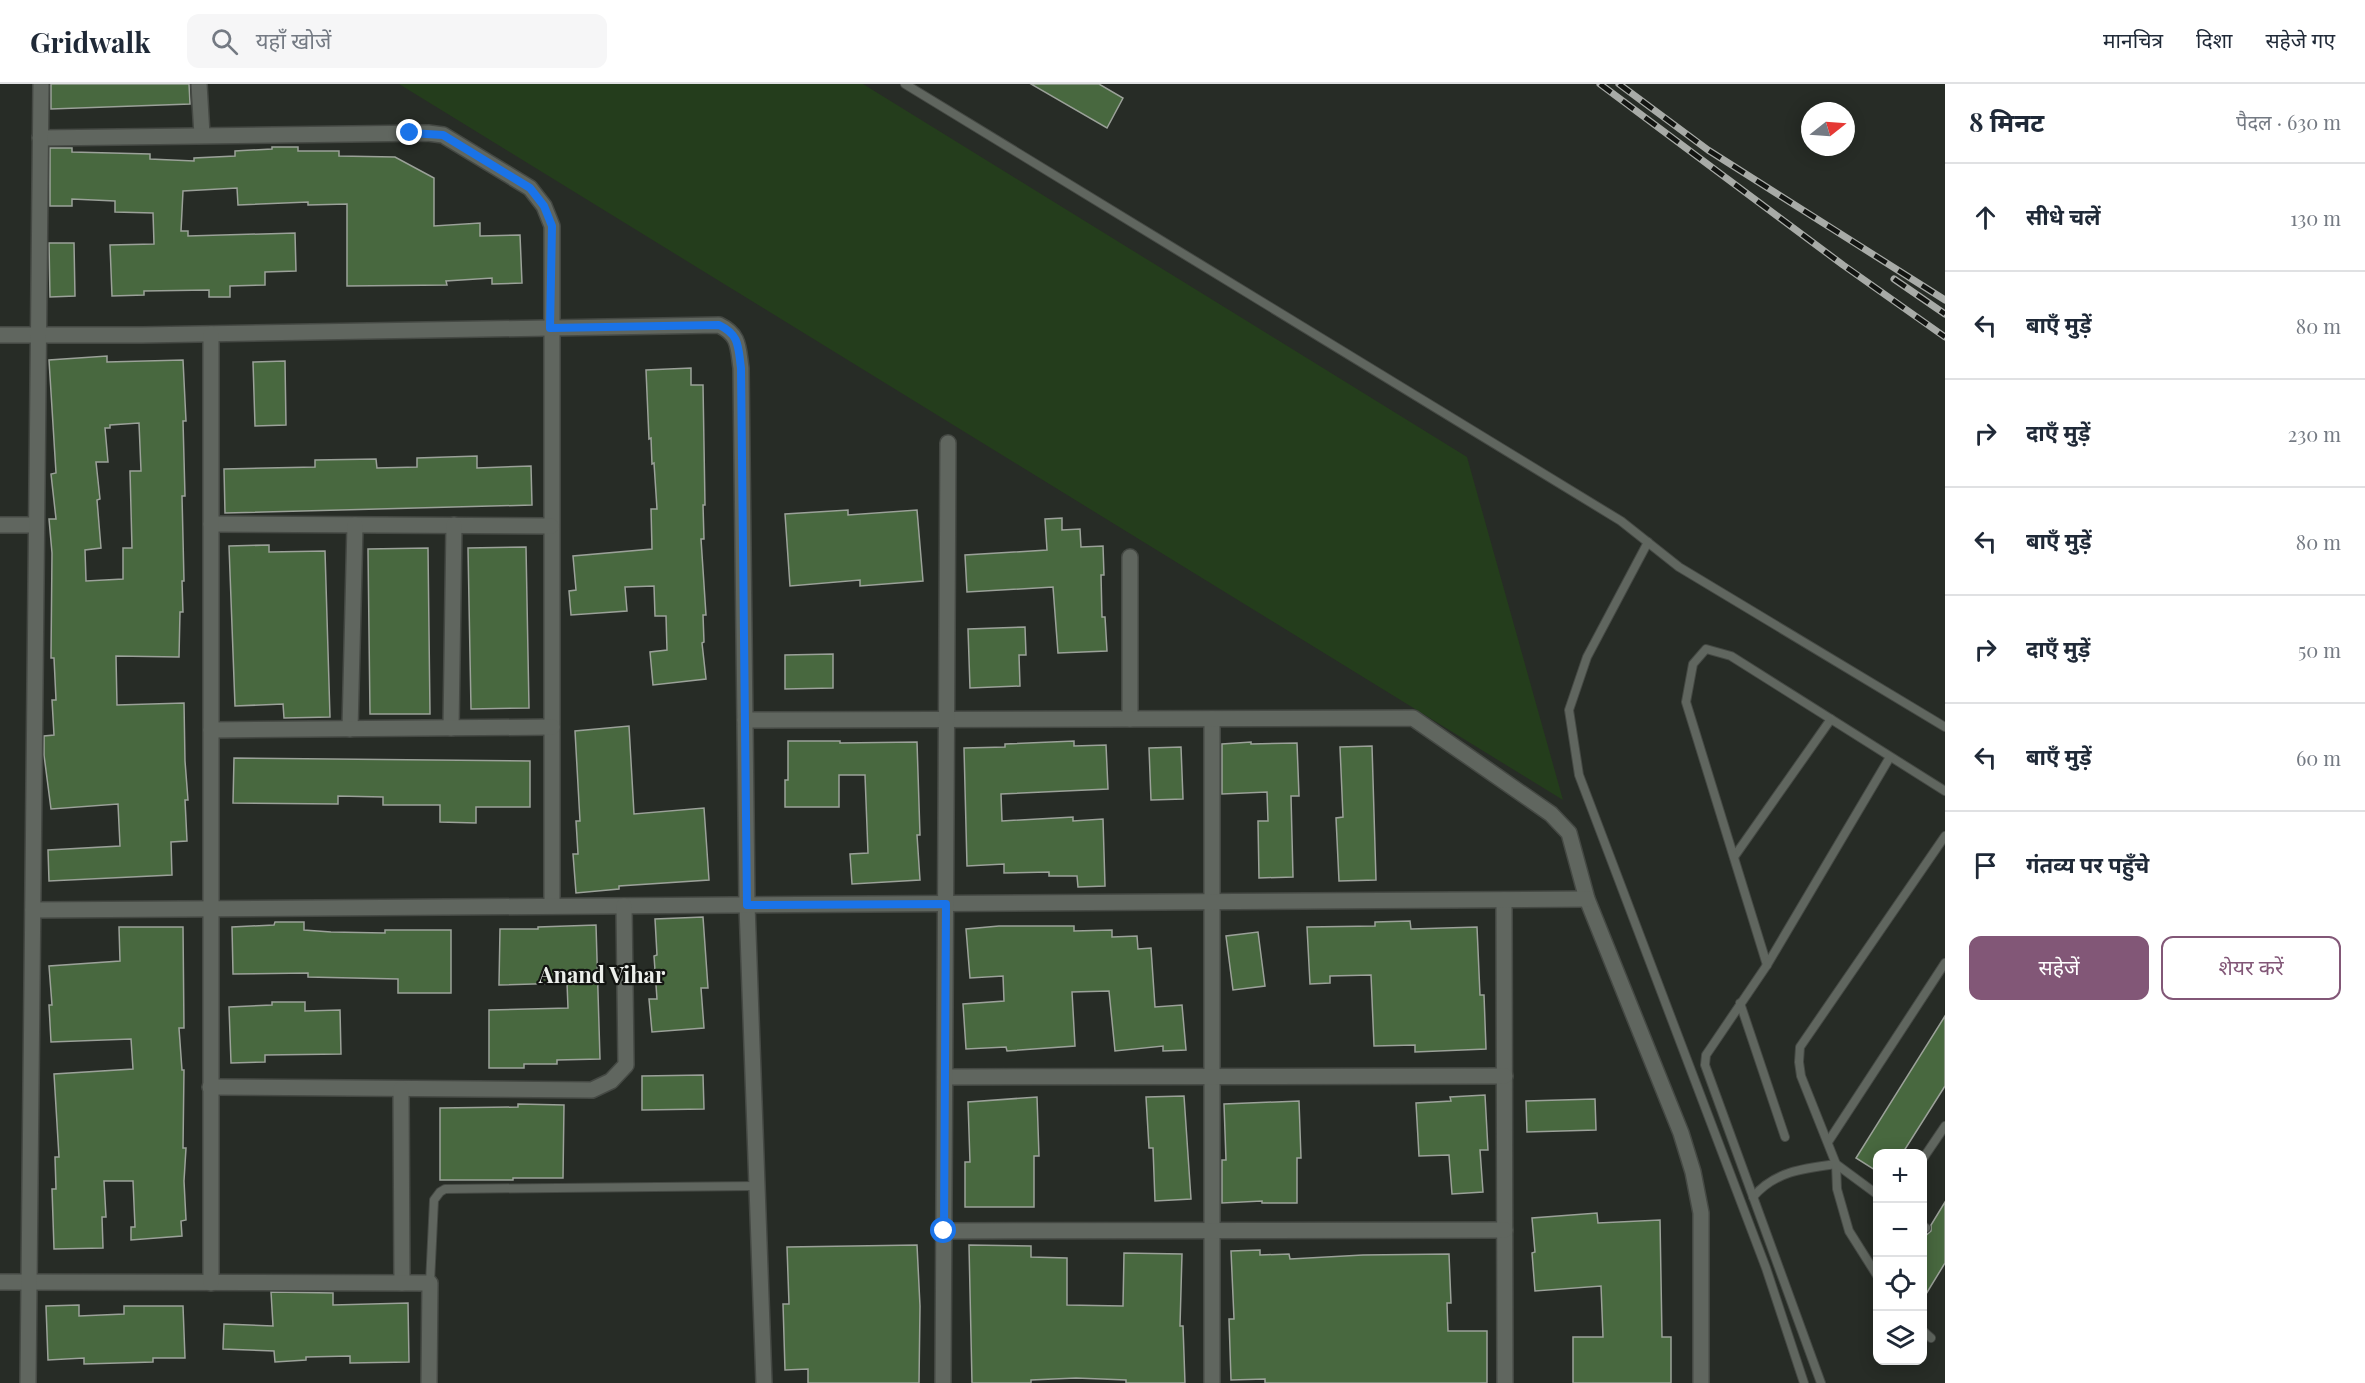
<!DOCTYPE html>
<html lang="hi">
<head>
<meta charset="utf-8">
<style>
	body { margin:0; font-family:"Playfair Display","Noto Sans Devanagari",serif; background:#f6f6f7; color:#1f2937 }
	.controls { position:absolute; right:18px; bottom:18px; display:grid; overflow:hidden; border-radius:12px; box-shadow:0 3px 15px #0003 }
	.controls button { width:54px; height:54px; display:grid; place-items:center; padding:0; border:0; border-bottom:2px solid #e0e1e3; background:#fff; color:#1f2937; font:30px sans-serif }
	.compass { position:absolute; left:1801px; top:18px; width:54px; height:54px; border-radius:50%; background:#fff; box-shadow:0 3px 15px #0003; rotate:73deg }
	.stop { position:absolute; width:18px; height:18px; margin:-14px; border:4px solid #1a73e8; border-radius:50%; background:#fff }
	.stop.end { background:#1a73e8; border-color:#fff; box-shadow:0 2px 6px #0008 }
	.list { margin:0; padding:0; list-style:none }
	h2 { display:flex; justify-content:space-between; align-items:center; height:78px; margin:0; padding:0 24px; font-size:26px }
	h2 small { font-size:20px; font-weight:400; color:#747a83 }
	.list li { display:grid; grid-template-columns:39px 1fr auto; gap:18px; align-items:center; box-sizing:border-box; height:108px; padding:0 24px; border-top:2px solid #e0e1e3 }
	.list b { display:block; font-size:22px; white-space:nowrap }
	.list em { font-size:20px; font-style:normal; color:#747a83 }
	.actions { display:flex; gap:12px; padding:18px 24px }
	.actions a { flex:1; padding:14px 0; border:2px solid #825777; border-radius:12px; text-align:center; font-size:21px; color:#825777 }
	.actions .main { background:#825777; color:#fff }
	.icon { flex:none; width:33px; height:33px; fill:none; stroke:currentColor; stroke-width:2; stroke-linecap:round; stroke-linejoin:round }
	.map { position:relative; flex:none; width:1945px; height:1299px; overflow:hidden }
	header { display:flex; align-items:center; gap:36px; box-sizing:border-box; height:84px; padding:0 30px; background:#fff; border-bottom:2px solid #e0e1e3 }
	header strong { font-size:28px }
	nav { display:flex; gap:33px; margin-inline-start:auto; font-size:21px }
	.search { width:420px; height:54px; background:#f6f6f7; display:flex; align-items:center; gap:15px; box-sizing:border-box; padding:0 21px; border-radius:12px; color:#747a83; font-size:22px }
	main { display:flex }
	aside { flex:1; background:#fff }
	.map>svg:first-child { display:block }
</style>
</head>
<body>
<header>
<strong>Gridwalk</strong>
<div class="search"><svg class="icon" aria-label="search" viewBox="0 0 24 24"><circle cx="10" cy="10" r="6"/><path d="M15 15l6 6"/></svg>यहाँ खोजें</div>
<nav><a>मानचित्र</a><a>दिशा</a><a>सहेजे गए</a></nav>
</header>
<main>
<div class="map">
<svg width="1945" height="1299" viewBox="0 0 1945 1299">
	<rect width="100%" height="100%" fill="#272c26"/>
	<!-- green -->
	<path fill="#243d1c" d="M399,0H863L1467,373L1563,716Z"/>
	<!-- building -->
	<g fill="#48683f" stroke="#9ba199" stroke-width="1.5" fill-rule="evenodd">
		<path d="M51,0H189L190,20L51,25Z"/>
		<path d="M1031,0H1099L1123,14L1107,44Z"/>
		<path d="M272,63H298V67H339V72L395,73L434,94V142L480,139V152L520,151L522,199L492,200V194L446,197L447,201L347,202V120L308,121V118L238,121L237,104L183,107L181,147H188V152L295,149L296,187L265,188V201L230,202V213H209V206L144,207V211L112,212L110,161L154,160L153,129L115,128V117L72,115V122H50V64H72V68L150,70V75L194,77V74L235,72V67L272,65Z"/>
		<path d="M49,159H74L75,212L50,213Z"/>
		<path d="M107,272V278L183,276L186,337H183L185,412H182L184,497H182L183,528H180L179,573L116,572L117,621L184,619L185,677L188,716H185L187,757L171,758L172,791L49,797L48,766L120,762L118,720L51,725L44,671V652L54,651L52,616H56L54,574H51L52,469L49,435H56L51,390L56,389L49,276ZM139,339L141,387H130L132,464H123V495L86,497L85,466L101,464L97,416L100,415L96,378H108L105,344H110V341Z"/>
		<path d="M285,277L286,341L255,342L253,278Z"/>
		<path d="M691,284V301H703L705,421H703L704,455H701L706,531H703L704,558L702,559L706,595L653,601L650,568L667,566L666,532H655L654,502L625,503L627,527L571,531L569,507L576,506L573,472L652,465L651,425H657L654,379L652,380L651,354L649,355L646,286Z"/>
		<path d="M477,372V384L531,382L532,421L225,429L224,385L315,383V376L376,375L377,384L417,383V374Z"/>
		<path d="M848,426V431L917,426L923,497L860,502V496L790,502L785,430Z"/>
		<path d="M1062,434V446L1080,445L1081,463L1103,462L1104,491H1101L1102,533H1105L1107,567L1058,569L1053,503L967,508L965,471L1047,466L1045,435Z"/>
		<path d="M269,461V468L325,467L330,633L284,634L283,620L235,622L229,462Z"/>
		<path d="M526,463L529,624L471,625L468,464Z"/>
		<path d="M428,464L430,630H370L368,465Z"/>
		<path d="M1025,543L1026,571H1019L1020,602L970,604L968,545Z"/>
		<path d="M833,570V604L785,605V571Z"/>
		<path d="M629,642L634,730L704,724L709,796L619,802V805L576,809L573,770H578L576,737H580L575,647Z"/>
		<path d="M788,657H840V659L917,658L920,751H917L920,796L852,800L850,770L868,769L865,691H839V723H785V696H788Z"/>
		<path d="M1074,657V662L1106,661L1108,705L1001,710L1002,737L1073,733V737L1103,735L1105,802L1078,803L1077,792H1049V788L1004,789V780L967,782L964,664L1005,663V660Z"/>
		<path d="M1251,658V660L1297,659L1299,712H1291L1293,793L1259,794L1258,737H1268L1267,708L1222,710V660Z"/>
		<path d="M1372,662L1376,796L1339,797L1336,734L1343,733L1340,663Z"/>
		<path d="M1181,663L1183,715L1151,716L1149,664Z"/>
		<path d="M234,674L530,677V723H476V739L440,738V721H383V713L338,712V720L233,719Z"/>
		<path d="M703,833L708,904H701L704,944L652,948L649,915H657L654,872L657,871L655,835Z"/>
		<path d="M1410,837L1411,845L1477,843L1480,911H1484L1486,965L1415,968V961L1374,962L1371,891L1330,892V899L1310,900L1307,843L1375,842V838Z"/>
		<path d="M275,838H304V846L331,848L385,849V846H451V909H398V895L308,893V889L233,890L232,843L274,841Z"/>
		<path d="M596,841L600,975L557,976V980H524V984H489V926L568,924L567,899L499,901L500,845H538V843Z"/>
		<path d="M999,842H1074V847L1112,846V853L1137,852L1138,865L1151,864L1155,923L1182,921L1186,966L1163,967V962L1115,967L1109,907L1072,908L1075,962L1007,967L1006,963L966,965L963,920L1004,917L1003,892L970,894L966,845Z"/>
		<path d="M119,843H183L184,944H179L182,986H184L183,1064H186L184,1097L186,1136L181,1137L182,1152L131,1156V1143H135L133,1097H104L106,1133H102L103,1164L54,1165L52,1105H56L55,1073H59L54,990L133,985L131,955L51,958L49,921H52L49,882L120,877Z"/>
		<path d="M1258,848L1265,902L1233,906L1226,852Z"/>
		<path d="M272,918H305V927L340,926L341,970L265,971V978L231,979L229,923L272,921Z"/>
		<path d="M1945,932V1002L1902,1070H1878V1088L1856,1074Z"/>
		<path d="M703,991L704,1025L642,1026V992Z"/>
		<path d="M1485,1011L1488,1066H1480L1483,1108L1452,1110L1449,1071L1419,1072L1416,1019L1451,1017L1450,1013Z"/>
		<path d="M1184,1012L1191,1115L1155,1117L1153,1064H1149L1146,1013Z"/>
		<path d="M1037,1013L1039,1072H1034V1123H965V1078H970L968,1018Z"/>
		<path d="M1595,1015L1596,1046L1527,1048L1526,1017Z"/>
		<path d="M1299,1017L1301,1074H1297V1119H1262V1117L1222,1119V1076H1226L1224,1020Z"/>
		<path d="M518,1020L564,1021L563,1094H513V1096H440V1024L518,1023Z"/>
		<path d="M1945,1118V1179L1923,1215V1154L1931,1147V1141Z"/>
		<path d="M1597,1129L1598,1139L1660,1136L1662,1253H1671V1299H1573V1253H1603L1601,1202L1535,1207L1532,1169L1535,1168L1532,1134Z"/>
		<path d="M917,1161L920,1222L919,1299H808V1285L785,1286L783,1220H789L787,1163Z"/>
		<path d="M969,1161L1031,1162V1173L1067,1174V1221L1123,1222L1124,1169L1182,1170L1180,1242H1183L1185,1299H1126V1296L1076,1294L1031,1296V1299H972Z"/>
		<path d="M1260,1166V1171L1289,1170L1290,1175L1363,1171L1449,1170L1451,1219H1447L1448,1247H1487V1299H1265V1295L1231,1296L1229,1235H1234L1231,1167Z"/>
		<path d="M271,1208L333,1209V1221L408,1219L409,1278L350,1279V1272L306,1273V1276L275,1278L274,1267L223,1265L224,1240L273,1242Z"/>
		<path d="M79,1221V1232L124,1230V1222H183L185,1274H153V1278L84,1280V1274L48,1276L46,1222Z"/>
	</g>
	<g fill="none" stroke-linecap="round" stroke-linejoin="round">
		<!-- lane casing -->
		<g stroke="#454944" stroke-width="10">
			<g id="lane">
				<path d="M905,0L1621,437L1679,483L1945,643"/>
				<path d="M1648,458L1587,573L1569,626L1579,691L1766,1184L1804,1299"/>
				<path d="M1734,773L1831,635"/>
				<path d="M1767,881L1686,618L1693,580L1706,565L1731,572L1945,707"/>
				<path d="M1740,919L1785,1053"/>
				<path d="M1828,1058L1945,879"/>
				<path d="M1922,1076L1945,1042"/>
				<path d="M1753,1113C1775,1087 1805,1084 1836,1080L1878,1111"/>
				<path d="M1922,1141L1926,1144"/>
				<path d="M1878,1193L1849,1147L1837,1105L1836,1080L1801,992L1799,978L1800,963L1945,752"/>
				<path d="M430,1199L434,1116L440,1108L445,1105L756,1102"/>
				<path d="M1922,1246L1931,1254"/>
				<path d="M1821,1299L1705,981L1706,971L1767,881L1890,673"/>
			</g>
		</g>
		<!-- street casing -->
		<g stroke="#454944" stroke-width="18">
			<g id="street">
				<path d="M199,0L202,51"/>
				<path d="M40,54L428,49L443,51L530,104L544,122L552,142V822"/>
				<path d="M0,251H142L719,241C740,251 738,264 741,284L747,821L764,1299"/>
				<path d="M211,440L551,442"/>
				<path d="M0,441H36"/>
				<path d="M1130,635V473"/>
				<path d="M1212,635V1299"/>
				<path d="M745,636L1413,634L1551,730L1569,749L1587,815L1681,1049L1693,1088L1701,1129V1299"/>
				<path d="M451,644L454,441"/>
				<path d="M350,645L355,441"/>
				<path d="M211,646L552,643"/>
				<path d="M1504,816L1505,1299"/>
				<path d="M33,826L1587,815"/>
				<path d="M945,993L1505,992"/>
				<path d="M210,1003L592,1006L611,997L626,981L624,822"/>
				<path d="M401,1005L402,1199"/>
				<path d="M944,1147L1505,1146"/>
				<path d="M0,1198L430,1199L429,1299"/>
				<path d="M211,1199V250"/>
				<path d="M28,1299L41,0"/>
				<path d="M943,1299L948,359"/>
			</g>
		</g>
		<!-- lane -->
		<use href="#lane" stroke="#60665f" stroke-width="8"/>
		<!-- street -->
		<use href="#street" stroke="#60665f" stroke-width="15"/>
		<!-- rail casing -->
		<g stroke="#a8aba7" stroke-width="7">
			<g id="rail">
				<path d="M1600,0L1843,181L1945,253"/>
				<path d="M1619,0L1708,66L1945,216"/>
				<path d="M1894,195L1945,230"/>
			</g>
		</g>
		<!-- rail -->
		<use href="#rail" stroke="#121411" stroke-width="4.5" stroke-dasharray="14" stroke-linecap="butt"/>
	</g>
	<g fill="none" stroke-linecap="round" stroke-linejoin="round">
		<!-- route -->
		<path stroke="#1a73e8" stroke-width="8" d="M410,49L443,51L530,104L544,122L552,142L550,244L719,241C740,251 738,263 741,284L747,821L946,820L944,1147"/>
	</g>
	<g text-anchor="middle" stroke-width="4.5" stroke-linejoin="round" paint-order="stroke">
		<!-- district labels -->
		<g font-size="22" font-weight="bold" fill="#ecefeb" stroke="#121411">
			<text x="602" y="899">Anand Vihar</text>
		</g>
	</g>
</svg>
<div class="controls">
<button>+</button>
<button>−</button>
<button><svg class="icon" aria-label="locate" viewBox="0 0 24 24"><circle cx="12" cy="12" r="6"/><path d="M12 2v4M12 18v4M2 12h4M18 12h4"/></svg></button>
<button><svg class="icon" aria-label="layers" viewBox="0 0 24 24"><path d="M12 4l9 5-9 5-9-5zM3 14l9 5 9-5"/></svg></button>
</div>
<svg class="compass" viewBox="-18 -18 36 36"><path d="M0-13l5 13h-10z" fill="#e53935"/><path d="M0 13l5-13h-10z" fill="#747a83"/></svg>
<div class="stop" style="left:944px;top:1147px"></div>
<div class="stop end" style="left:410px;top:49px"></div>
</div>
<aside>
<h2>8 मिनट<small>पैदल · 630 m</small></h2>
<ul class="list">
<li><svg class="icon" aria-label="ahead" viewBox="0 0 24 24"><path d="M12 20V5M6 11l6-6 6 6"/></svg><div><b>सीधे चलें</b></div><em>130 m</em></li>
<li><svg class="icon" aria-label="left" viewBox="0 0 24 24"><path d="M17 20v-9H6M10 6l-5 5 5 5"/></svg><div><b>बाएँ मुड़ें</b></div><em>80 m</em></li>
<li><svg class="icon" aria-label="right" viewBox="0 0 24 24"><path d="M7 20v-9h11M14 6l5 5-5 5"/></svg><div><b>दाएँ मुड़ें</b></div><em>230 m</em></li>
<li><svg class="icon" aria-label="left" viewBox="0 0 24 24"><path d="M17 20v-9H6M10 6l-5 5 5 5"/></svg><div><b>बाएँ मुड़ें</b></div><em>80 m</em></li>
<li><svg class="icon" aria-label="right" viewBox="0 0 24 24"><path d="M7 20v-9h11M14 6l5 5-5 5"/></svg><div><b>दाएँ मुड़ें</b></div><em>50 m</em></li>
<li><svg class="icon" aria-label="left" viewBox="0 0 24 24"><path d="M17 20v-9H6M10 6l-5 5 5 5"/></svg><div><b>बाएँ मुड़ें</b></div><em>60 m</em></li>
<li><svg class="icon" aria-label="arrive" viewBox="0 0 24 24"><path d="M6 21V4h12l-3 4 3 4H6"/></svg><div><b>गंतव्य पर पहुँचे</b></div></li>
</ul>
<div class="actions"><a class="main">सहेजें</a><a>शेयर करें</a></div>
</aside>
</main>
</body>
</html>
